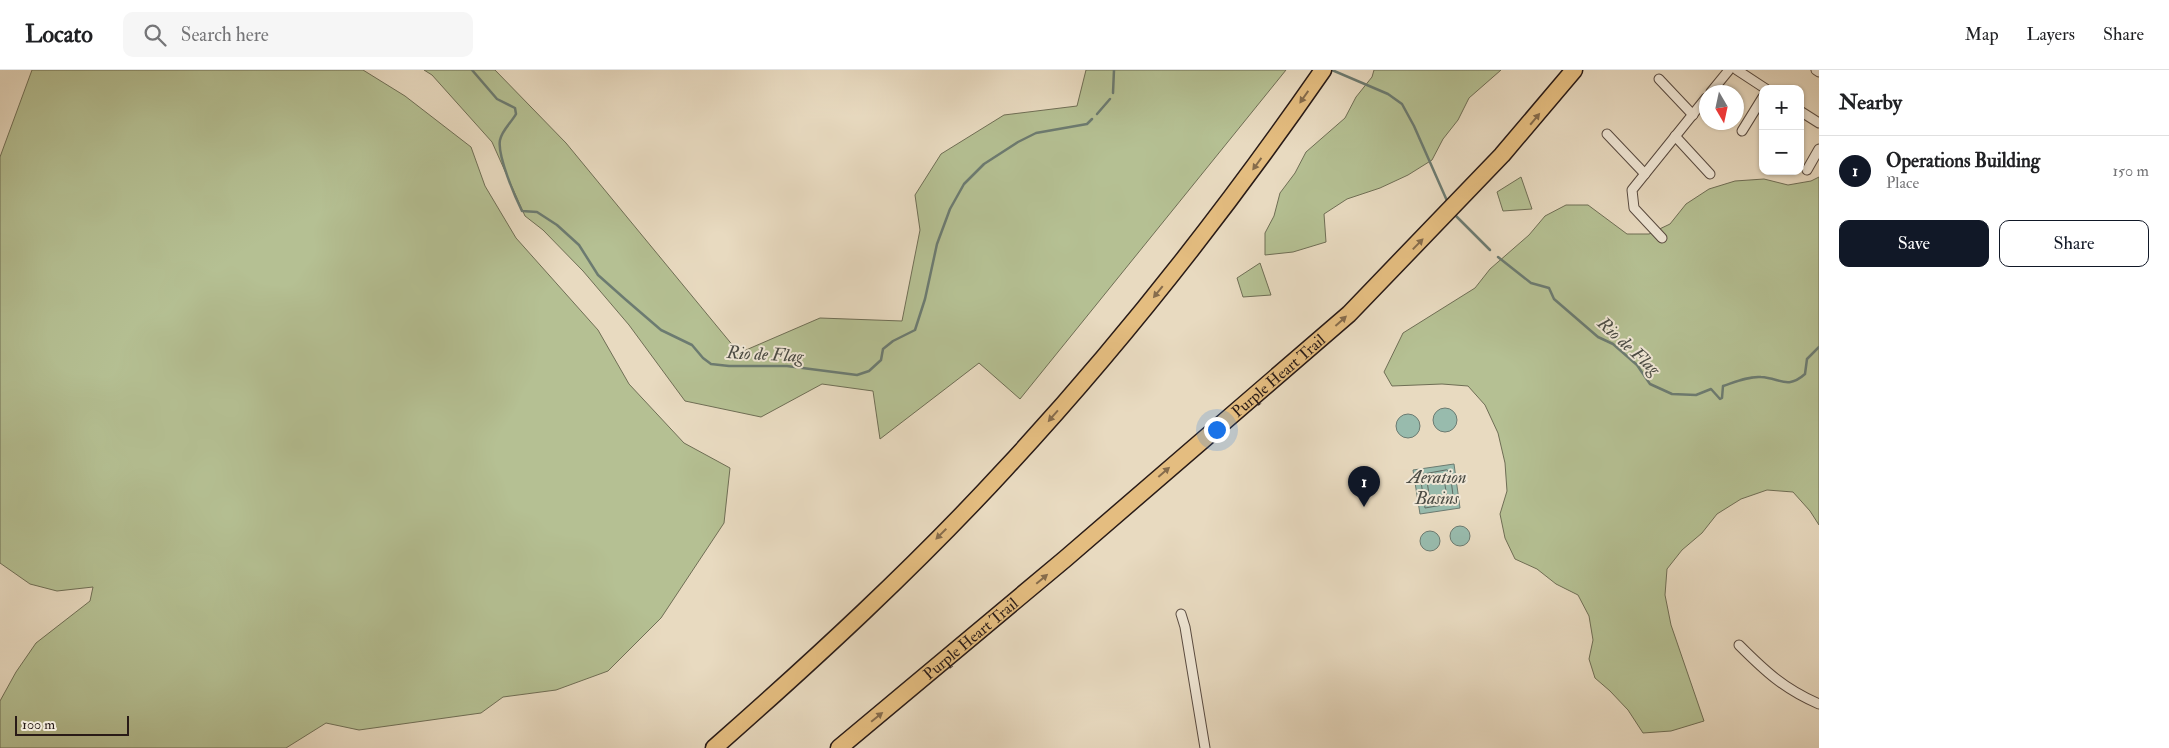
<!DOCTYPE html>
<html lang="en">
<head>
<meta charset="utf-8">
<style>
	body { margin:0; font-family:"IM FELL Double Pica",serif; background:#f6f6f6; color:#202124 }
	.controls { position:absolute; right:15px; top:15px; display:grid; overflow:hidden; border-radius:10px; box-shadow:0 1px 4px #0004 }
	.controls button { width:45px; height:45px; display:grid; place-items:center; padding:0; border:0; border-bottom:1px solid #e0e0e0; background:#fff; color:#202124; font:25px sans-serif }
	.compass { position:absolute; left:1699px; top:15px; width:45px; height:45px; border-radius:50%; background:#fff; box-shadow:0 1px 4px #0004; rotate:171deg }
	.scale { position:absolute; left:15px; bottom:12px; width:114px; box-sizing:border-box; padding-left:5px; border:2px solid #291b17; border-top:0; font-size:14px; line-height:18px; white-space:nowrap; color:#291b17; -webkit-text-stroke:4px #f0e7d6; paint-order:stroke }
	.you { position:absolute; left:1216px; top:359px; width:18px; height:18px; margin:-12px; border:4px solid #fff; border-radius:50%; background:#1a73e8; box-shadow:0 0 0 8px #1a73e833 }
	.badge { display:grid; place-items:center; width:32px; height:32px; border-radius:50%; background:#111827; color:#fff; font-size:16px; font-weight:700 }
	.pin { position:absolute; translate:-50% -41px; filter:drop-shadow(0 1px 2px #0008) }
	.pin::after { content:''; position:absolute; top:26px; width:18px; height:15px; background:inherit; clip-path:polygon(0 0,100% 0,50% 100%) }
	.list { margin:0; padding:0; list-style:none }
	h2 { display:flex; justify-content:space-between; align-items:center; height:65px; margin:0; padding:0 20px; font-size:21px }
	h2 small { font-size:16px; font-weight:400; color:#757577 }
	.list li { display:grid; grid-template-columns:32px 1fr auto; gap:15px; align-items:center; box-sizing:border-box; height:70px; padding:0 20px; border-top:1px solid #e0e0e0 }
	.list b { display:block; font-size:19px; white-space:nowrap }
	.list p { margin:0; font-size:16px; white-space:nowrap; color:#757577 }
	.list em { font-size:16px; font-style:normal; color:#757577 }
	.actions { display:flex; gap:10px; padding:15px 20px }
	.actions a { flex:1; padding:11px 0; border:1px solid #111827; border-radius:10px; text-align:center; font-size:18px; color:#111827 }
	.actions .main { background:#111827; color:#fff }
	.icon { flex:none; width:28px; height:28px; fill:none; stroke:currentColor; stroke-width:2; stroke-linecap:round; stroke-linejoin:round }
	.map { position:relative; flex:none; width:1819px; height:678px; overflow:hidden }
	header { display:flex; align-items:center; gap:30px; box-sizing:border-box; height:70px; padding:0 25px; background:#fff; border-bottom:1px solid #e0e0e0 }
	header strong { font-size:24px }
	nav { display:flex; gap:28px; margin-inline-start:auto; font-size:18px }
	.search { width:350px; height:45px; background:#f6f6f6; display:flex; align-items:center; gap:12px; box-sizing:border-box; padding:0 18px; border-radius:10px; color:#757577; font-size:19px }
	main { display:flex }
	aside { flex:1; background:#fff }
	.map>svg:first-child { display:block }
</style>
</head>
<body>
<header>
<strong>Locato</strong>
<div class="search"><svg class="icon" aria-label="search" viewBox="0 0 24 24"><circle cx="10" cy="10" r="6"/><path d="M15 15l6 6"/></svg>Search here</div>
<nav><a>Map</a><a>Layers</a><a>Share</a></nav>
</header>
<main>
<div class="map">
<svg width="1819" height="678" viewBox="0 0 1819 678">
	<rect width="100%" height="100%" fill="#e8dac0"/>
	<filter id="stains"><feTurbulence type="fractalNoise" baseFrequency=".004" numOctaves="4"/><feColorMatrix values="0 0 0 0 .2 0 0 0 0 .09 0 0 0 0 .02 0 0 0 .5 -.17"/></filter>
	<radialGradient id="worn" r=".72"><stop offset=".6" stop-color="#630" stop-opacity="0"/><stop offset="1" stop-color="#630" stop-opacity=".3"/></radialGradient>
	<!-- green -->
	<g fill="#b5c093" stroke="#6f6e55">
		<path d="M32,0H363L405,26L471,77L485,116L516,168L598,260L629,314L684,373L730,398L724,453L661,548L608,601L556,620L503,627L481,643L359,660L326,653L286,678H0V631L16,602L36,573L90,531L93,517L57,521L30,514L0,493V87Z"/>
		<path d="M424,0H495L566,73L739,283L820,248L902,251L920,160L915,125L941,84L1004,45L1077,36L1086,0H1286L1020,329L979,293L880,369L873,321L822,314L761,347L685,331L629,255L583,201L543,160L525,146L492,72L432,5Z"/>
		<path d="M1374,0H1501L1469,28L1458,50L1443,69L1432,90L1408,105L1380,118L1347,129L1324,144L1326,172L1293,182L1265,185V163L1274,146L1280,123L1295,103L1306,82L1345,48L1356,27L1372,7Z"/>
		<path d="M1521,107L1532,139L1503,141L1497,122Z"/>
		<path d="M1819,107V455L1810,441L1793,422L1767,420L1741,429L1717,444L1702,463L1682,480L1667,499L1665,525L1671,555L1704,651L1671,661L1643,663L1628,640L1610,621L1595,608L1589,589L1593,570L1589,546L1578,525L1556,514L1537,499L1515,489L1505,468L1500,444L1507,421L1505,393L1498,363L1485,335L1468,316L1442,314L1392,316L1384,302L1403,263L1475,218L1490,199L1529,165L1545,146L1566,135H1588L1627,164H1649L1670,154L1686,134L1709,119L1735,111L1764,109L1788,115L1811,111Z"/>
		<path d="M1260,193L1271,225L1243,227L1237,208Z"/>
	</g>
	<!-- water -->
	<g fill="#98bbad" stroke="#6c7b71">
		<circle cx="1445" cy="350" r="12"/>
		<circle cx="1408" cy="356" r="12"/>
		<path d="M1454,394L1460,438L1420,444L1413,400Z"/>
		<circle cx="1460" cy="466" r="10"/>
		<circle cx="1430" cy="471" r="10"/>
	</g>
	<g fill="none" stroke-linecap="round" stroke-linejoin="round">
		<!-- shore -->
		<g stroke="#606b62" stroke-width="1">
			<path d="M1447,400L1450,402L1454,433L1425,438L1420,405Z"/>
			<path d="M1442,407L1444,409L1447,427L1430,431L1427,411Z"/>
		</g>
		<!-- stream -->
		<g stroke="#6c7b71" stroke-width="2.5">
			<path d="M472,0L497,29L515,38L516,44C511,53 502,60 500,70C497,85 515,127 522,141L537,142L557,155L579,175L598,205L625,229L661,260L692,275L703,288L711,294L729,296H787L857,305L869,301L881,290L883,279L893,271L915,260L925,229L937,174L950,139L964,114L984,94L1018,72L1036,63L1087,54L1092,49"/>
			<path d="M1332,0L1388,24L1402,34L1414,56L1448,133"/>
			<path d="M1113,23L1114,0"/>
			<path d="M1097,44L1110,29"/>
			<path d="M1454,144L1490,180"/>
			<path d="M1498,187L1531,213L1549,218L1554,229L1598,267L1613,274L1637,295L1650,314L1672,324L1696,325L1711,319L1720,329L1722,328L1723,316C1735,312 1748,306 1761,307C1780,308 1787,320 1805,304L1807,289L1819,277"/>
		</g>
		<!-- street casing -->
		<g stroke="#594b41" stroke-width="11">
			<g id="street">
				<path d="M1737,0L1766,19"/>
				<path d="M1816,0L1819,2"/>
				<path d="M1659,9L1693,45"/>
				<path d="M1711,22L1729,0"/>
				<path d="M1800,41L1819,53"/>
				<path d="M1742,61L1763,27"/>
				<path d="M1607,64L1645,104"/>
				<path d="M1675,66L1710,104"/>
				<path d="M1807,100L1819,79"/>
				<path d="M1662,168L1634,138L1632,120L1706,28"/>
				<path d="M1181,544L1185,557L1205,678"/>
				<path d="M1739,575C1765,601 1784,619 1819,634"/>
			</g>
		</g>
		<!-- highway casing -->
		<g stroke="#291b17" stroke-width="19">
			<g id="highway">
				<path d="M714,678C815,589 915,497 1006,398C1121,274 1226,140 1323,0"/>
				<path id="s1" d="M839,678L1065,489L1349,244L1502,85L1574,0"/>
			</g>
		</g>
		<!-- street -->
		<use href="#street" stroke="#f0e7d6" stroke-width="9"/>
		<!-- highway -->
		<use href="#highway" stroke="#e4bd80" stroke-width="16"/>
	</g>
	<!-- one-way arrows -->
	<defs><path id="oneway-solid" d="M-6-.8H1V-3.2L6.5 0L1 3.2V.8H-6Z" transform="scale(1.25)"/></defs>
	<g fill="#866c4c">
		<use href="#oneway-solid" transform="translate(1304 27) rotate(125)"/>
		<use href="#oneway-solid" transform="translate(1535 49) rotate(-50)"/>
		<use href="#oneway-solid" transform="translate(1257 94) rotate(126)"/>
		<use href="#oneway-solid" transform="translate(1418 174) rotate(-46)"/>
		<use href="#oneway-solid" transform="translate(1158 222) rotate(129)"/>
		<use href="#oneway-solid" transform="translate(1341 251) rotate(-42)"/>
		<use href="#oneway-solid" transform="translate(1053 346) rotate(131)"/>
		<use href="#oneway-solid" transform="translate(1164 402) rotate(-41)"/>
		<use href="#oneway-solid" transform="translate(941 464) rotate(135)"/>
		<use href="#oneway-solid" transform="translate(1042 509) rotate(-40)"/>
		<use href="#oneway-solid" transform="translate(877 647) rotate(-39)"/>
	</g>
	<g text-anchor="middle" stroke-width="4" stroke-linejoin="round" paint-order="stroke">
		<!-- street labels -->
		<g font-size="16" fill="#291b17" stroke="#f0e7d6">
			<text dy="6" stroke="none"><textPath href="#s1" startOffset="576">Purple Heart Trail</textPath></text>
			<text dy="6" stroke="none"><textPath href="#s1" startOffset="171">Purple Heart Trail</textPath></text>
		</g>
		<!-- water labels -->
		<g font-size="18" font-style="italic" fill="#4a4b44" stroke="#f0e7d6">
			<text transform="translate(1629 276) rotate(42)" y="6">Rio de Flag</text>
			<text transform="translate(765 284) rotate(3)" y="6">Rio de Flag</text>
			<text x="1437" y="413">Aeration<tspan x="1437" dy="21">Basins</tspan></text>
		</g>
	</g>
	<rect width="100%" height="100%" filter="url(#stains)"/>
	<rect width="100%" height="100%" fill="url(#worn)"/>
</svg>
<div class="controls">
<button>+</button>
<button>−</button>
</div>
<svg class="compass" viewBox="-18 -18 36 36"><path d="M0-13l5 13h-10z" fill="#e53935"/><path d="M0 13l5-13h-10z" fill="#757577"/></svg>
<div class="scale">100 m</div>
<div class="you"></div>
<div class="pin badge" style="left:1364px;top:437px">1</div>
</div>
<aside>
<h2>Nearby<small></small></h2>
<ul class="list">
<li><span class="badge">1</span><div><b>Operations Building</b><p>Place</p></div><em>150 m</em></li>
</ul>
<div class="actions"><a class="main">Save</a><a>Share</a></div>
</aside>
</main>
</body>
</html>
